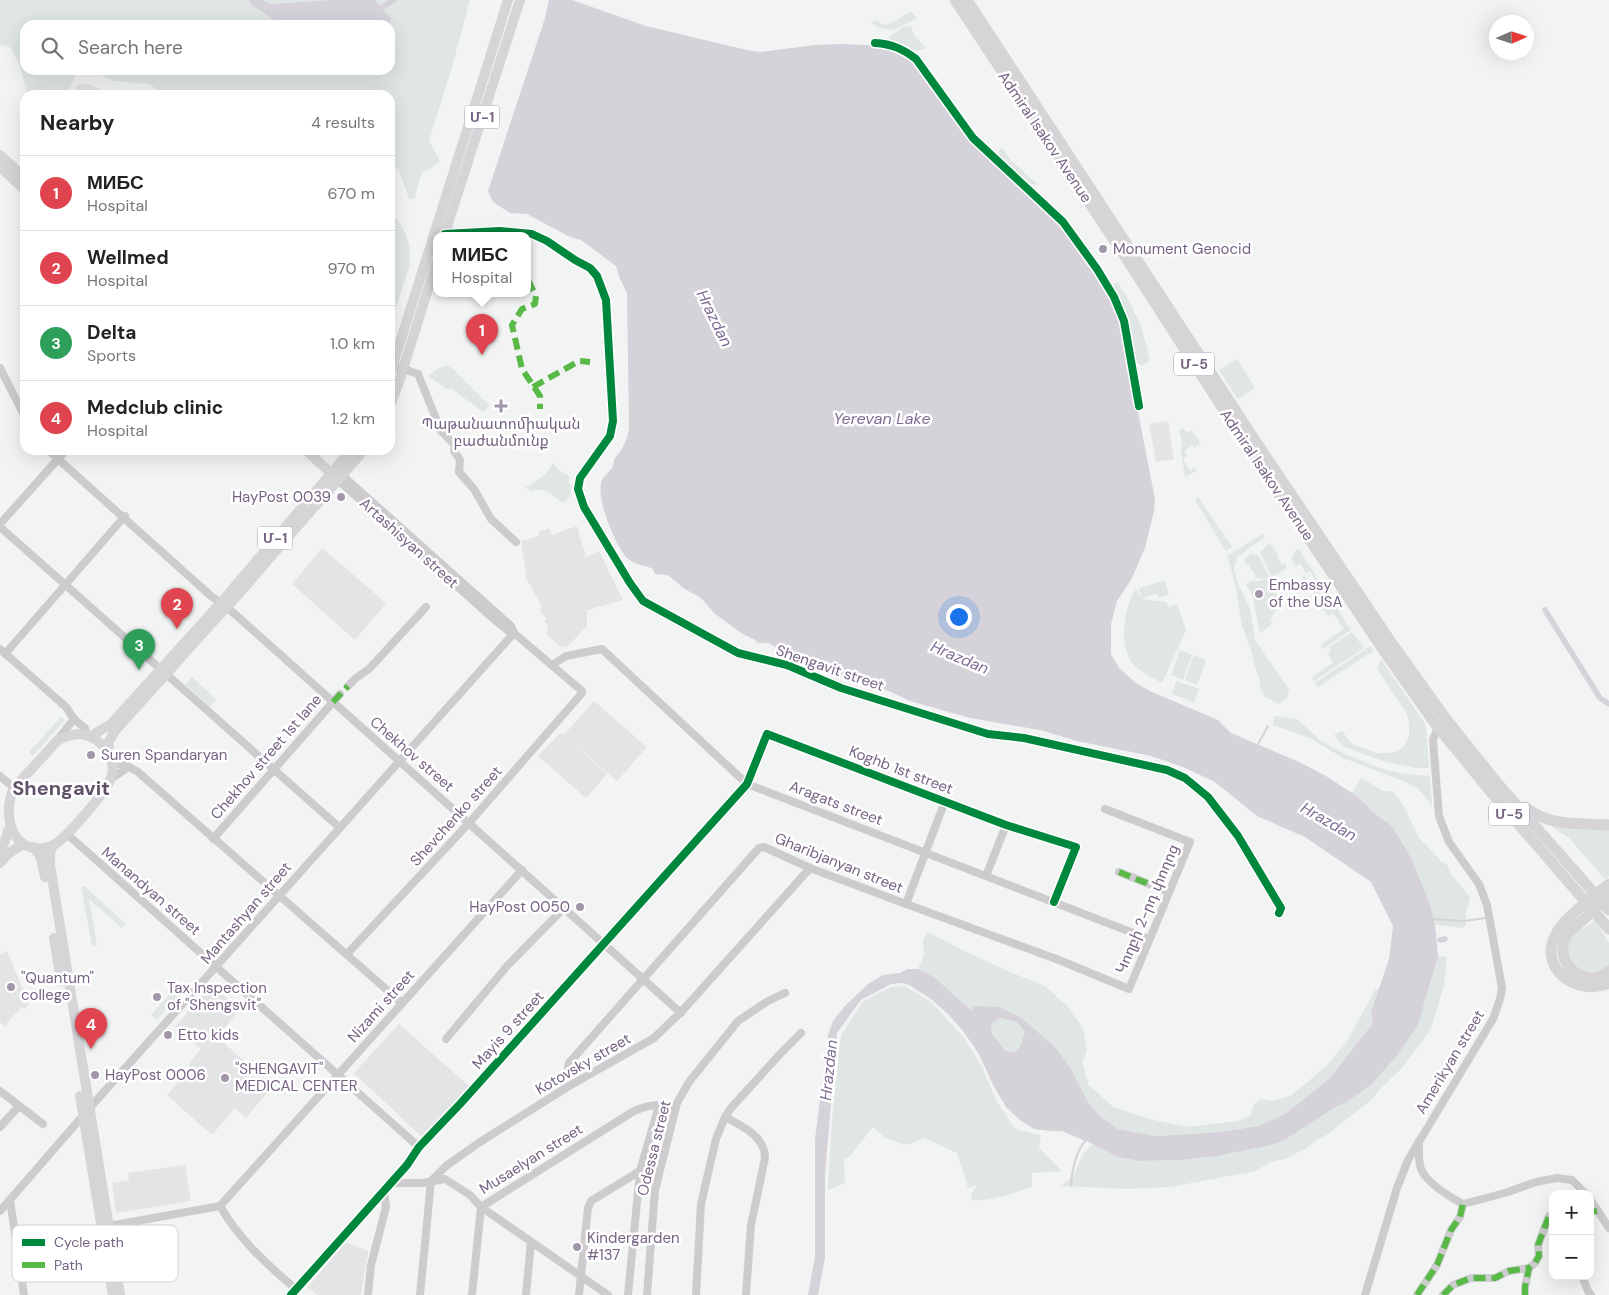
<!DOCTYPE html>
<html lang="en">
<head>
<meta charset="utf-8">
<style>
	body { margin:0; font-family:"DM Sans","Noto Sans Armenian",sans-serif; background:#f2f2f2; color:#222 }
	.controls { position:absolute; right:15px; bottom:15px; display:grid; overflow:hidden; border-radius:10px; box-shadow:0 5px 20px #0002 }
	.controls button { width:45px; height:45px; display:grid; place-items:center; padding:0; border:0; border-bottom:1px solid #e0e0e0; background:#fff; color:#222; font:25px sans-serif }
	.compass { position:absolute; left:1489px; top:15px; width:45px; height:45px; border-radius:50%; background:#fff; box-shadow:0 5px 20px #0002; rotate:87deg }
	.you { position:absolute; left:958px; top:616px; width:18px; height:18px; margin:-12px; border:4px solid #fff; border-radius:50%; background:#1a73e8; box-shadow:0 0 0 8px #1a73e833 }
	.badge { display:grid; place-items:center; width:32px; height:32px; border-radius:50%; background:#111827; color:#fff; font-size:16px; font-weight:700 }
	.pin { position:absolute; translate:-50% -41px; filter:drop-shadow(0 1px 2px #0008) }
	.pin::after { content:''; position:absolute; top:26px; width:18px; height:15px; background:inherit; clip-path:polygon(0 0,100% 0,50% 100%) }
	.popup { position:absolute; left:433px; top:232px; width:98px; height:65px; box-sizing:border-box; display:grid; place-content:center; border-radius:10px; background:#fff; filter:drop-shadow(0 1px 4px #0005); font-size:16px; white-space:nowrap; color:#767676 }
	.popup b { font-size:19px; color:#222 }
	.popup::after { content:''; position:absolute; left:50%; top:100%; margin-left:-10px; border:10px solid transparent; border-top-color:#fff }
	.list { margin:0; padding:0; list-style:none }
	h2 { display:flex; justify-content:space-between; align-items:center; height:65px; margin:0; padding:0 20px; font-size:21px }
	h2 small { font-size:16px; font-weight:400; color:#767676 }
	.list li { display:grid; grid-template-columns:32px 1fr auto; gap:15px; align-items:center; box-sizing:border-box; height:75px; padding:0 20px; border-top:1px solid #e0e0e0 }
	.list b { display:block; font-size:19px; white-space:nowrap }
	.list p { margin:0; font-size:16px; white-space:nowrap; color:#767676 }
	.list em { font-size:16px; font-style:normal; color:#767676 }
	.icon { flex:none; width:28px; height:28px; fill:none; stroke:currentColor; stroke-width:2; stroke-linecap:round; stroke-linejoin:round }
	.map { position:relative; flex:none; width:1609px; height:1295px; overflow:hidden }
	.search { position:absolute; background:#fff; box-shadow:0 5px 20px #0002; left:20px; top:20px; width:375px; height:55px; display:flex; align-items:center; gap:12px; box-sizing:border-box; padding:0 18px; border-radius:15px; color:#767676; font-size:19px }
	.panel { position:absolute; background:#fff; box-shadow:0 5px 20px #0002; left:20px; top:90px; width:375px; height:365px; border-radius:15px }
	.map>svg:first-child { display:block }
</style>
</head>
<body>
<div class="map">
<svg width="1609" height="1295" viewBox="0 0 1609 1295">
	<rect width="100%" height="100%" fill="#f2f4f3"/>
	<!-- built -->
	<g fill="#e3e4e5">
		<path d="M83,83L94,86L111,95H72L76,86Z"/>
		<path d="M1168,421L1174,459L1156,462L1149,424Z"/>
		<path d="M577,526L586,557L599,551L623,600L587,610V626L568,646L561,647L546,634L548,630V626L544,622L547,619L539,610L542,607L525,576L526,575L521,541L539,536V532L549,528L552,535Z"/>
		<path d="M322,548L386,603L355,640L292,584Z"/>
		<path d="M594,701L647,747L617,781L567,738L607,774L586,798L538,756L560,733L564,735Z"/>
		<path d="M7,951L29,1004L25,1009L22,1007L9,1020L6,1027L0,1022V955Z"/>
		<path d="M211,985L240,1009L217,1037L273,1086L246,1118L235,1108L212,1135L167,1095L189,1070V1063L201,1049L175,1027Z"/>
		<path d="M399,1024L470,1087L422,1137L354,1073Z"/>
		<path d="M185,1165L191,1201L116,1213L112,1183L129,1180L128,1173Z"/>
		<path d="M346,1242L368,1251L361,1295H318L308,1287Z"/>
	</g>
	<!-- green -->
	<g fill="#dfe6e4">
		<path d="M0,0H470L452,67L429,141L440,161L430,169L422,172L414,199H409L399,170L390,164V95H164L149,84L113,81L92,70H390V25H25V70H84L76,73L71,87L65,95H27L20,65L10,47L0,45Z"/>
		<path d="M911,11L917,18C910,23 902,25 894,30L880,28L871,22L877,20L883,25L890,24Z"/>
		<path d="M910,25L915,36L926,48L913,52L907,51L888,38L903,27H908Z"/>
		<path d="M1002,148L1010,159L1038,185C1020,184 1003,168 998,151Z"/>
		<path d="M390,212C406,227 413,247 409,268L390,325Z"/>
		<path d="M1117,282L1127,297L1141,325L1150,360L1142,366L1134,361L1125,319L1112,287Z"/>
		<path d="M1237,359L1255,388L1238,399L1219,370Z"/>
		<path d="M447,365L453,369L490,406L483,412L452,389H447L428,376L439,368Z"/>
		<path d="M1183,428L1186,433L1191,430L1201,443L1194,448L1192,444L1185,451L1187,456L1183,460L1190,471L1195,468L1197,471L1185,477L1181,450L1182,442L1179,430Z"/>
		<path d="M553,463L559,470L569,476V484L572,487L570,497L563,503C553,496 545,486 532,491L525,488L545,475Z"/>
		<path d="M1198,497L1232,547L1226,551L1195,500Z"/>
		<path d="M1263,534L1265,537L1237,557L1234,568L1237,582L1245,597L1250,609L1255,640L1290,691L1287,694L1288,697L1279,704L1265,697L1260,688V680L1255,667L1251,650L1242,626L1235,583L1227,556Z"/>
		<path d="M1270,543L1278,555L1277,557L1282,565L1285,564L1287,568L1272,577L1260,552Z"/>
		<path d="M1298,548L1351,630L1323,649L1320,645L1344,629L1333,613L1328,616L1302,577L1304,575L1309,583L1315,579L1310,571L1306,573L1300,563L1296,567L1291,558Z"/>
		<path d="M1253,553L1255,555H1258L1271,580L1269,581L1260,578L1255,579L1256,576L1248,564H1246L1244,559Z"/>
		<path d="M1164,580L1169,594L1159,598L1157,593L1142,599L1166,602L1169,607L1177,604L1186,630L1162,683C1153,678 1140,672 1133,664C1118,645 1124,607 1136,589L1142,599L1139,589Z"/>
		<path d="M1253,580L1255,582C1274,572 1286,603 1270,619L1273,623L1260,634L1253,598L1246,584Z"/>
		<path d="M1352,632L1364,648L1314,681L1312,677L1333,663L1328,654L1331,651L1329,647Z"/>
		<path d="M1370,646L1373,651L1318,687L1315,683Z"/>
		<path d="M1180,650L1192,655L1183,680L1171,675Z"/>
		<path d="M1194,655L1206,660L1197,685L1185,680Z"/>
		<path d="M1381,659L1426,725L1429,768H1416L1386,762L1344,747L1334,735L1342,731L1352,744L1377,753H1393L1399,750L1404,746L1409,736V722L1406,712L1377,669Z"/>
		<path d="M192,677L216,699L210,707L185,684Z"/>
		<path d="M1176,681L1199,689L1194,703L1172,694Z"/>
		<path d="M1275,716L1297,719L1321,741L1347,755L1386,770L1405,774L1430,776L1432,805L1418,789L1406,782L1343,758L1310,738L1273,725Z"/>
		<path d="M61,717L65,720L33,756L29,752Z"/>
		<path d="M1361,778L1383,791H1393L1403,805L1419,838L1441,861L1448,866L1451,874L1470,897L1466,913V924L1464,928L1435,925L1430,904L1391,825L1371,811L1367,805L1352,793Z"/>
		<path d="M1553,825L1609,827V876L1605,879L1569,838L1552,827Z"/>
		<path d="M84,886L126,924L122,928L89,899L97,945L92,946L81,887Z"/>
		<path d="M1595,920L1609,943V967C1590,977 1583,975 1568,960V937L1590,924Z"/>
		<path d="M928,932L960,949L1012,973L1045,986L1067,1006L1083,1028L1087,1051L1082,1061L1088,1084L1113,1107L1149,1119L1188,1127L1238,1121L1251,1115L1254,1104L1261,1099L1271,1101L1291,1096L1326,1066L1346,1043L1375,990L1379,988L1371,1012L1373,1023L1330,1078L1285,1114L1258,1126L1221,1132L1156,1136L1118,1129L1101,1117L1089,1104L1070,1067L1056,1048L1023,1019L1000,1007L980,1006L972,1011L934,977L918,969L924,955L923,940Z"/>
		<path d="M1438,956L1447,957L1444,986L1431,1028L1428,1033L1402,1068L1382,1087L1371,1100L1324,1137L1316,1140L1308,1147L1285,1159L1270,1162L1256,1171L1170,1187L1127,1189L1061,1186L1073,1177L1083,1154L1093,1144L1118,1157L1139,1161L1182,1160L1217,1156L1272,1145L1286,1139L1337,1106L1345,1103L1371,1085L1396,1057L1418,1025Z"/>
		<path d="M905,986L931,1002L965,1039L981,1065L996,1100L1015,1129L1041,1135L1039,1148L1062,1171L1032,1173V1187C1016,1192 988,1203 971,1200L972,1193L977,1185L968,1188L957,1153L925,1138L906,1145L885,1138L873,1127L851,1155L844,1159L845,1183L828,1190L832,1119L841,1036L862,1002L891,987Z"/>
		<path d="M176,987L181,992L157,1020L151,1015Z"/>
		<path d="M1000,1018L1017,1022L1025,1032L1020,1047L1014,1052L1006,1051L992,1034L991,1024Z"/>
	</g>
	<!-- water -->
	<g fill="#d5d2da" fill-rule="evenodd">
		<path d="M332,0H375L391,19L389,25H280L259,9V4H275Z"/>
		<path d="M549,0H572L646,26L747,50L760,52L815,45L844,44L888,46L903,52L918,67L971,141L1058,222L1115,305L1121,325L1155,499L1154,511L1145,548L1131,580L1117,601L1111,624V654L1119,668L1136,683L1150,691L1218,720L1231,733L1299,762L1326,776L1352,793L1367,805L1371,811L1391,825L1411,858L1430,904L1435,925L1438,956L1418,1025L1396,1057L1371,1085L1345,1103L1337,1106L1286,1139L1272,1145L1217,1156L1182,1160L1139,1161L1118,1157L1093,1144L1062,1131H1049L1034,1129L1020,1120L1006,1107L993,1085L979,1054L963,1031L948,1014L931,999L909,985L902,983L891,984L861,1000L837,1033L825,1174V1213L815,1212V1139L828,1035L833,1021L845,1006L868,984L883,975L900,973L908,969H918L934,977L972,1011L973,1007L980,1006L1000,1007L1023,1019L1056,1048L1070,1067L1089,1104L1101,1117L1118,1129L1156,1136L1221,1132L1258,1126L1285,1114L1330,1078L1373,1023L1371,1012L1389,959L1393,926L1371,882L1305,837L1257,816L1215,782L1183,767L1151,756L1077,741L1040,730L970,718L910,701L889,691L847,677H837L808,661L793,656L768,643H758L755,640L741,633L714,613L701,598L683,588L673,579L667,575L655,574L653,569C646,565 635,565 628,559C615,546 595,497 602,480C604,476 609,472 612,468C614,465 613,461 615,458C616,455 619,454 620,452C624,447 629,433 629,427L627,293L620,279L616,266L581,240L570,237L527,214L510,213L493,202L488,191L545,18ZM1000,1018L1017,1022L1025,1032L1020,1047L1014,1052L1006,1051L992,1034L991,1024Z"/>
	</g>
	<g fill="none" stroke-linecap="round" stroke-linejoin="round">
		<!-- stream -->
		<g stroke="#d5d2da" stroke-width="2">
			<path d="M1258,744L1268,726"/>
			<path d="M1433,919L1464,921L1485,918"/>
			<path d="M1071,1186C1072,1170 1075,1152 1086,1140"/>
		</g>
		<!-- canal -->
		<g stroke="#d5d2da" stroke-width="5.5">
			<path d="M381,8L394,0"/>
			<path d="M1545,610L1600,698L1609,704"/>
			<path d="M1440,940L1445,939"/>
		</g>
		<!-- river -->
		<g stroke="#d5d2da" stroke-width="10">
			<path d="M254,0L259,4L270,9"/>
			<path d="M813,1295L820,1257V1199"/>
		</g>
		<!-- minor -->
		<g stroke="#cdcbce" stroke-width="8">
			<path d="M445,234L500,231L532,234L547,241L575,260L590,268L597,276L606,300L613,421L610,436L580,478L578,489L584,507L630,583L643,601L738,653L787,665L841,688L988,734L1024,738L1167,770L1185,778L1208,797L1238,836L1281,908L1279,913"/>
			<path d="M390,347L398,349"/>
			<path d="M398,367L418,374L441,431L455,445L454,451L460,460L459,472L474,489L491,519L516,542"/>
			<path d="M0,368L25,417"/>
			<path d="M48,450L211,596L217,600L236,615L681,1013"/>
			<path d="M343,476L511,626L514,633"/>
			<path d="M339,481L496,621L507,630L514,633L582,691V693L469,823L347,954"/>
			<path d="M0,524L66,450"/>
			<path d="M0,527L340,828"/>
			<path d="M0,649L66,707L74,719L85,728L86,734"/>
			<path d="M5,654L125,516"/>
			<path d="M552,665L566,656L602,649L747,784L1149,939"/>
			<path d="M348,686L356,678L369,669L426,607"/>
			<path d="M58,739L74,719"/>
			<path d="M112,763L126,765L138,772L402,1003"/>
			<path d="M0,776L14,788"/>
			<path d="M112,778L129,767"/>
			<path d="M67,834L419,1147"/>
			<path d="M213,839L340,694"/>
			<path d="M1119,872L1169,892"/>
			<path d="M986,876L1006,825"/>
			<path d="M906,904L945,801"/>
			<path d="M446,1039L508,965L564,908"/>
			<path d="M567,1072L569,1063L759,848L764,847L810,868L906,904L1059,960L1129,989L1190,842L1105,809"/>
			<path d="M0,1091L43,1124"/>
			<path d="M725,1117C742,1126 765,1136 765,1158L751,1225L746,1295"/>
			<path d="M0,1127L19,1106"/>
			<path d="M1419,1141C1419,1149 1418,1161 1421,1169C1427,1183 1450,1197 1463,1204L1505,1193L1536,1182L1557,1178L1572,1180L1586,1194"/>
			<path d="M391,1183H422L445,1179L470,1195L481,1207L608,1295"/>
			<path d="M1590,1199L1609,1228"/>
			<path d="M10,1200L24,1295"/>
			<path d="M220,1206L522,870"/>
			<path d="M220,1206C239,1239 267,1265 296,1289"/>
			<path d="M0,1211L94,1103L514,633"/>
			<path d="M109,1226L220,1206"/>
			<path d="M1582,1276L1588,1291L1591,1295"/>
			<path d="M291,1295L407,1165L419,1147L460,1104L747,784L767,734L1006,825L1076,847L1054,902"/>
			<path d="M368,1295L371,1265L386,1207L385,1198L380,1195"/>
			<path d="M420,1295L431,1181L446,1166L480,1142L569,1086L654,1038L683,1010L810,868"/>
			<path d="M472,1295L481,1207L634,1111C648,1105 663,1101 673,1113"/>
			<path d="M526,1295L531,1242"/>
			<path d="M579,1295L588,1208L591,1201L640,1171"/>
			<path d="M628,1295L640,1171L659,1105"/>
			<path d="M647,1295L655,1190L677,1103L689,1082L738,1021L768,1001L785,993"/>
			<path d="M696,1295L701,1204L716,1139L725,1117L731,1108L781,1053L801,1033"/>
			<path d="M1365,1295L1397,1188L1408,1160L1493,1019L1500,999L1502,988L1487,905L1479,884L1449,842L1439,816L1433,740L1439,725"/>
			<path d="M1417,1295L1437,1265L1451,1230L1460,1217L1463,1204"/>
			<path d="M1443,1295L1453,1285L1471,1278H1495L1509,1271L1529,1268"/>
			<path d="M1525,1295V1287L1529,1268L1535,1263L1539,1256L1538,1245L1549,1216H1553"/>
		</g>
		<!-- major -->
		<g stroke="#d6d4d7" stroke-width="10">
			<path d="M0,155L25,178"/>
			<path d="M0,167L25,190"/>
			<path d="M444,236L520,0"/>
			<path d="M390,374L508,0"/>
			<path d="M390,406L400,379L437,260"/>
			<path d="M306,450L336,478"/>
			<path d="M77,734C91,734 104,743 110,756C113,763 114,771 111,778C107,791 64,841 52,846C15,859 0,818 14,788L58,740L65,737Z"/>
			<path d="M91,736L111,724L225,598L351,450"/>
			<path d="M108,752L109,741L115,731L220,614C240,594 257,572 276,551C305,517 335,484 364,450"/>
			<path d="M53,845L50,853V865L120,1295"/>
			<path d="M34,847L41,858L45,877"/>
			<path d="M0,850L5,841L8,831"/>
			<path d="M0,863L9,853L23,844"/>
			<path d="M54,938L61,981"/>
			<path d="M80,1096L113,1295"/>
		</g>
		<!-- highway -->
		<g stroke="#d6d4d7" stroke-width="11">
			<path d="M955,0L1126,258L1249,449L1384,651L1437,726L1490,791L1609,929"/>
			<path d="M967,0L1262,451L1393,645L1446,719L1498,784L1609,910"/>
			<path d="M1525,807C1550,827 1578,823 1609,825"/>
			<path d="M1609,884C1594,897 1564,917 1556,934C1537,968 1577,997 1609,983"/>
			<path d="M1609,897L1566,935C1552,964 1586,991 1609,971"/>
		</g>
		<!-- quiet -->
		<g stroke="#58b947" stroke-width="6" stroke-dasharray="12 6" stroke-linecap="butt">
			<path d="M528,280L536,296L535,304L522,309L512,325L522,369L540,396V409"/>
			<path d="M533,387L579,361L590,362"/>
			<path d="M333,702L348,686"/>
			<path d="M1119,872L1169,892"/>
			<path d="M1590,1212L1597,1211"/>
			<path d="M1417,1295L1437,1265L1451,1230L1460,1217L1463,1204"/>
			<path d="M1443,1295L1453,1285L1471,1278H1495L1509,1271L1529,1268"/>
			<path d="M1525,1295V1287L1529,1268L1535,1263L1539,1256L1538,1245L1549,1216H1553"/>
		</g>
		<!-- cycleway casing -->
		<g stroke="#fff" stroke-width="11">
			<g id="cycleway">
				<path d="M875,43C892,44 903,49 916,59L973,138L1063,222L1097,269L1114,297L1124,321L1139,406"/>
				<path d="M445,234L500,231L532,234L547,241L575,260L590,268L597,276L606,300L613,421L610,436L580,478L578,489L584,507L630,583L643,601L738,653L787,665L841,688L988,734L1024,738L1167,770L1185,778L1208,797L1238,836L1281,908L1279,913"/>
				<path d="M291,1295L407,1165L419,1147L460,1104L747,784L767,734L1006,825L1076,847L1054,902"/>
			</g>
		</g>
		<!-- cycleway -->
		<use href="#cycleway" stroke="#00873e" stroke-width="8"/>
	</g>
	<!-- markers -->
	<g fill="#a196aa" stroke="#fff" stroke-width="2">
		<circle cx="1103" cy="249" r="5"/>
		<path d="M498.5 398.5h5v5h5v5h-5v5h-5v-5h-5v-5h5z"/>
		<circle cx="341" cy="497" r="5"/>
		<circle cx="1259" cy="594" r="5"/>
		<circle cx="91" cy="755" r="5"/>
		<circle cx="580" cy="907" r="5"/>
		<circle cx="11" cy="987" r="5"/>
		<circle cx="157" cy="997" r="5"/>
		<circle cx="168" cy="1035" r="5"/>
		<circle cx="95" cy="1075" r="5"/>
		<circle cx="225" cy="1078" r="5"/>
		<circle cx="577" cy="1247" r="5"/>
	</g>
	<g text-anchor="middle" stroke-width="5" stroke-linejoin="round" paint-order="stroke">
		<!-- shield labels -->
		<g fill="#fff" stroke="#9f92a8" stroke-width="1">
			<rect x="464.5" y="105.5" width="35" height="23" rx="4"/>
			<rect x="1174" y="352.5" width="40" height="23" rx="4"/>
			<rect x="257.5" y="526.5" width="35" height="23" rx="4"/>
			<rect x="1489" y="802.5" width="40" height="23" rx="4"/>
		</g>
		<g font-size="14" font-weight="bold" fill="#766483">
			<text x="482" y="122">Մ-1</text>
			<text x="1194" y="369">Մ-5</text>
			<text x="275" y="543">Մ-1</text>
			<text x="1509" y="819">Մ-5</text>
		</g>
		<!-- street labels -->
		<g font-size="15" fill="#766483" stroke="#fff">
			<text transform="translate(1045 137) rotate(56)" y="5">Admiral Isakov Avenue</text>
			<text transform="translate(1267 475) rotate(56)" y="5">Admiral Isakov Avenue</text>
			<text transform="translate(409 543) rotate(42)" y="5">Artashisyan street</text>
			<text transform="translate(830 668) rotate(19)" y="5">Shengavit street</text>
			<text transform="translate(412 754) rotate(41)" y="5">Chekhov street</text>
			<text transform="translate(266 757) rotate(-49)" y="5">Chekhov street 1st lane</text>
			<text transform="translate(901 770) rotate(21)" y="5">Koghb 1st street</text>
			<text transform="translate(836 803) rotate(21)" y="5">Aragats street</text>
			<text transform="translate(456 816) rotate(-48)" y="5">Shevchenko street</text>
			<text transform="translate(839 863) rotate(22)" y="5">Gharibjanyan street</text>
			<text transform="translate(151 891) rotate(41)" y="5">Manandyan street</text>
			<text transform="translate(1147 909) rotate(-67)" y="5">Կողբի 2-րդ փողոց</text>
			<text transform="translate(246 913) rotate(-49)" y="5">Mantashyan street</text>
			<text transform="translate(381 1006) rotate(-48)" y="5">Nizami street</text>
			<text transform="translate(508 1030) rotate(-48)" y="5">Mayis 9 street</text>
			<text transform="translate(1450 1062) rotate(-59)" y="5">Amerikyan street</text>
			<text transform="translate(583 1064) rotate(-30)" y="5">Kotovsky street</text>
			<text transform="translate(654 1148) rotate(-76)" y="5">Odessa street</text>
			<text transform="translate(531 1159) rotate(-32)" y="5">Musaelyan street</text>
		</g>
		<!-- poi labels -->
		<g font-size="15" fill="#766483" stroke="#fff" text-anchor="start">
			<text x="1113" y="254">Monument Genocid</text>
			<text x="501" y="429" text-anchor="middle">Պաթանատոմիական<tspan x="501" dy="17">բաժանմունք</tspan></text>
			<text x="331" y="502" text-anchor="end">HayPost 0039</text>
			<text x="1269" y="590">Embassy<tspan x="1269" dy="17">of the USA</tspan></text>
			<text x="101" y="760">Suren Spandaryan</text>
			<text x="570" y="912" text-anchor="end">HayPost 0050</text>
			<text x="21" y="983">"Quantum"<tspan x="21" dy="17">college</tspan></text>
			<text x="167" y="993">Tax Inspection<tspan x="167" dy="17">of "Shengsvit"</tspan></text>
			<text x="178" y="1040">Etto kids</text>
			<text x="235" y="1074">"SHENGAVIT"<tspan x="235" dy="17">MEDICAL CENTER</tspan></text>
			<text x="105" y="1080">HayPost 0006</text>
			<text x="587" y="1243">Kindergarden<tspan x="587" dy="17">#137</tspan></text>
		</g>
		<!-- water labels -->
		<g font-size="16" font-style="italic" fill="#7e6e95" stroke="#fff">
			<text transform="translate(715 318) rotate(64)" y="6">Hrazdan</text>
			<text x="882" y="424">Yerevan Lake</text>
			<text transform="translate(960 657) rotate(23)" y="6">Hrazdan</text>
			<text transform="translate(1329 821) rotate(30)" y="6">Hrazdan</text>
			<text transform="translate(828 1070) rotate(-84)" y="6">Hrazdan</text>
		</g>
		<!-- district labels -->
		<g font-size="20" font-weight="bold" fill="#5f5268" stroke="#fff">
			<text x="61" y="795">Shengavit</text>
		</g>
	</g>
	<!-- legend -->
	<rect x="12" y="1225" width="166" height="57" rx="8" fill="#fff" stroke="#d6d0da" stroke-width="1"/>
	<rect x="22" y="1239" width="23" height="7" fill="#00873e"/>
	<rect x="22" y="1262" width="23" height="6" fill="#58b947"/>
	<g font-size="14" fill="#766483">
		<text x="54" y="1247">Cycle path</text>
		<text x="54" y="1270">Path</text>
	</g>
</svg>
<div class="controls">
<button>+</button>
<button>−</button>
</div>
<svg class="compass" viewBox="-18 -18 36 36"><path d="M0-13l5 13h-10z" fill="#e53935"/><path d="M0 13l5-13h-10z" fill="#767676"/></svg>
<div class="you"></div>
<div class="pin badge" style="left:482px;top:355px;background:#e0444e">1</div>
<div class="popup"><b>МИБС</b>Hospital</div>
<div class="pin badge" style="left:177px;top:629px;background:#e0444e">2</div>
<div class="pin badge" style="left:139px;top:670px;background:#2e9e5b">3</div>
<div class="pin badge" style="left:91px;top:1049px;background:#e0444e">4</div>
<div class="search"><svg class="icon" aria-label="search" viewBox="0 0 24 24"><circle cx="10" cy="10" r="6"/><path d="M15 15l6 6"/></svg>Search here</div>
<section class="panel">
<h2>Nearby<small>4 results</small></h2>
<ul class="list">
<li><span class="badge" style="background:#e0444e">1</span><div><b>МИБС</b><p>Hospital</p></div><em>670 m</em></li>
<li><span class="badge" style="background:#e0444e">2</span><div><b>Wellmed</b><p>Hospital</p></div><em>970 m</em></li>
<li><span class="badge" style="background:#2e9e5b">3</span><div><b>Delta</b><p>Sports</p></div><em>1.0 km</em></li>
<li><span class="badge" style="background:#e0444e">4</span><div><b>Medclub clinic</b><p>Hospital</p></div><em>1.2 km</em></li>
</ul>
</section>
</div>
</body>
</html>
